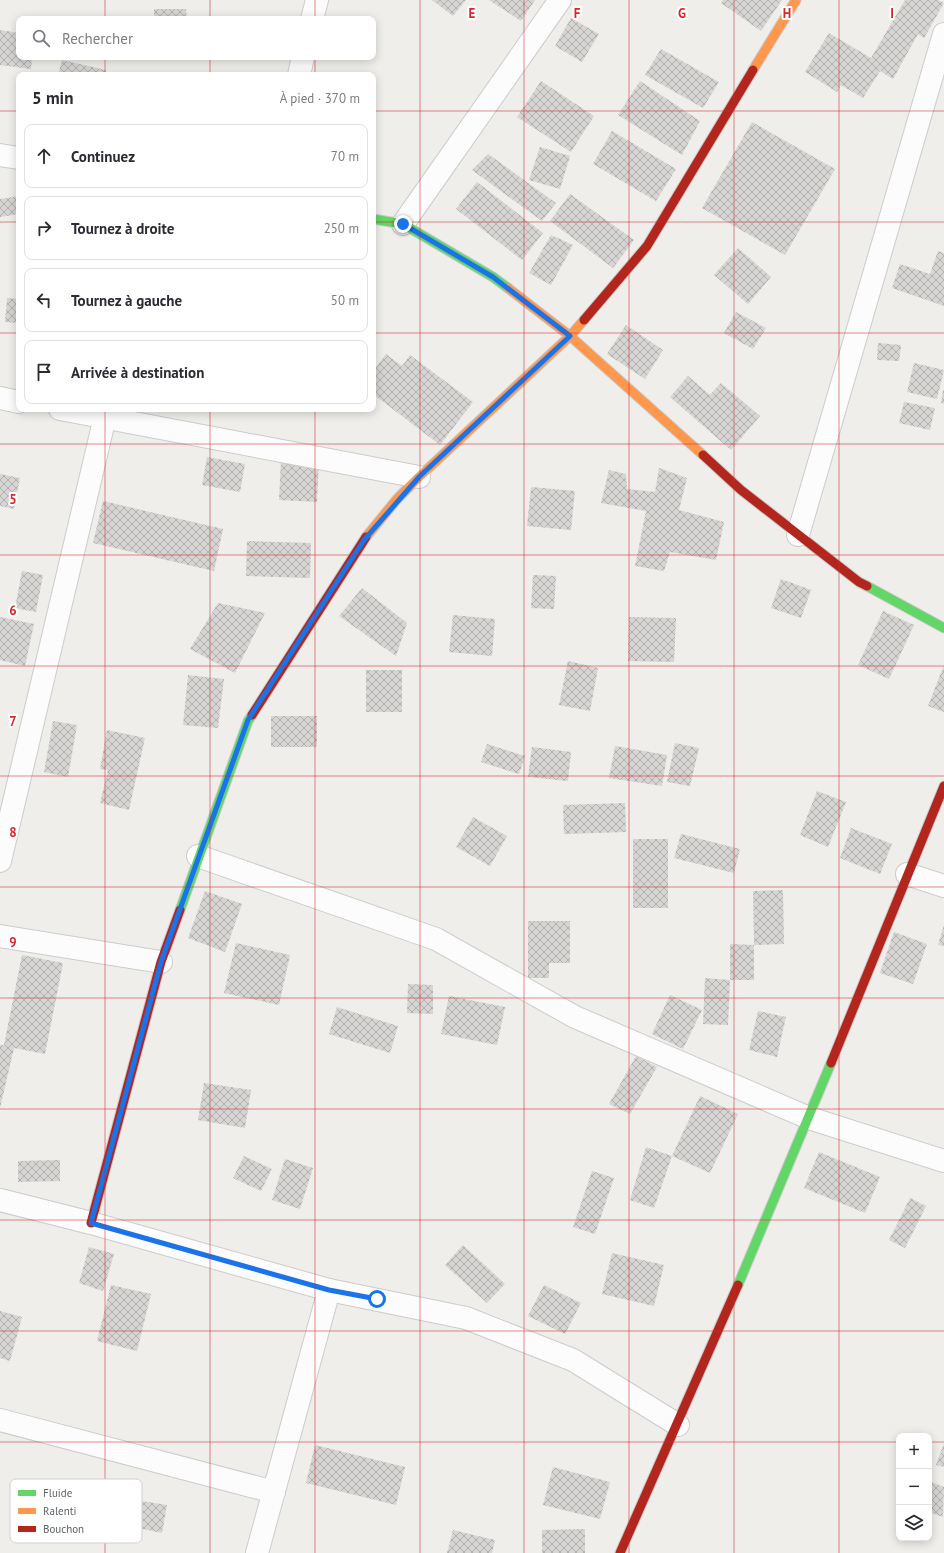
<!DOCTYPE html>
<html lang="fr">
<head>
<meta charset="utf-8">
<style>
	body { margin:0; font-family:"PT Sans",sans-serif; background:#f7f7f7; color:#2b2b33 }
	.controls { position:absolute; right:12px; bottom:12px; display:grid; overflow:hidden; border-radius:8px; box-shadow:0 2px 10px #0003 }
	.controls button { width:36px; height:36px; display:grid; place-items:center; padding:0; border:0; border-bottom:1px solid #e1e1e2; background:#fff; color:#2b2b33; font:20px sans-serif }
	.stop { position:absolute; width:12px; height:12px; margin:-9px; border:3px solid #1a73e8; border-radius:50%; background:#fff }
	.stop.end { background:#1a73e8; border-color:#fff; box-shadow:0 1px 4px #0008 }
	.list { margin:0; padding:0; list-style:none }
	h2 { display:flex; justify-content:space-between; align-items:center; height:52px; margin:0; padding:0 16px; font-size:17px }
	h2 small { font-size:13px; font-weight:400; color:#7c7c81 }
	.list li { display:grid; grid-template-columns:26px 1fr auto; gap:12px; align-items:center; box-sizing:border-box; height:64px; margin:0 8px 8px; padding:0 8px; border:1px solid #e1e1e2; border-radius:8px }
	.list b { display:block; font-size:15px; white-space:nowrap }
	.list em { font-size:13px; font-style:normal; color:#7c7c81 }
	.icon { flex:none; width:22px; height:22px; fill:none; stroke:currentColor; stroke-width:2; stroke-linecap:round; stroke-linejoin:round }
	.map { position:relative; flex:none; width:944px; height:1553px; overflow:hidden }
	.search { position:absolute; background:#fff; box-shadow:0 2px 10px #0003; left:16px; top:16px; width:360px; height:44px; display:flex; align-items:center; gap:10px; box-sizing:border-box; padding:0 14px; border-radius:8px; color:#7c7c81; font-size:15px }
	.panel { position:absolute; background:#fff; box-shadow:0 2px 10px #0003; left:16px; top:72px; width:360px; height:340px; border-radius:8px }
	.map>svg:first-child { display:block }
</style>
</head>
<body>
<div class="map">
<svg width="944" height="1553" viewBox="0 0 944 1553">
	<defs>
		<pattern id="building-cross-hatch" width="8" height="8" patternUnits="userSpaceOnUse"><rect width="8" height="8" fill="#d6d5d3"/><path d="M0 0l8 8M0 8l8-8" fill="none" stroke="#b1b0af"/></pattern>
	</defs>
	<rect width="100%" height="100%" fill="#efeeea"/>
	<!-- building -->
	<g fill="url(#building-cross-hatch)">
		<path d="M432,0H466L453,16Z"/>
		<path d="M489,0H535L521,21Z"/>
		<path d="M723,0H782L761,31L721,3Z"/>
		<path d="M905,0H938L944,3L924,38L918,34L893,79L880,71L863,98L841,85L837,92L805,72L829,33L871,58Z"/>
		<path d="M154,9H186L187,19H154Z"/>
		<path d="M571,18L599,34L582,62L555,46Z"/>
		<path d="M0,30L19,33V57H32L31,69L0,65Z"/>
		<path d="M661,49L719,82L703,108L645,75Z"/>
		<path d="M62,60L106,70L104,75H58Z"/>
		<path d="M541,81L594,116L571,152L517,117Z"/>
		<path d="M640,81L700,121L682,155L618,115Z"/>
		<path d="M752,122L835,169L785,255L702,208Z"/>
		<path d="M612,131L676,169L656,201L593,164Z"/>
		<path d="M540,147L570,156L560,189L529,180Z"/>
		<path d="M488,154L556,203L542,221L472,170Z"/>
		<path d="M477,182L543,233L522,260L456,209Z"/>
		<path d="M570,194L634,240L613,268L550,221Z"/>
		<path d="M19,196V214L0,217V199Z"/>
		<path d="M551,235L573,245L551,285L529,273Z"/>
		<path d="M738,248L771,277L748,304L714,275Z"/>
		<path d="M938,251L944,253V306L892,288L900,264L930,274Z"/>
		<path d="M7,298L19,299V323L5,322Z"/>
		<path d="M736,312L766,328L753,349L724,333Z"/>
		<path d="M626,325L663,350L645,379L607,354Z"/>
		<path d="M878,343L901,345L899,361L877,360Z"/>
		<path d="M386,354L402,366L410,355L473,402L440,445L373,394V371Z"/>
		<path d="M914,363L944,370L937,399L907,392Z"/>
		<path d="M688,376L710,395L721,383L760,416L731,450L670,397Z"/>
		<path d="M943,390H944V404L941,403Z"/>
		<path d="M904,402L935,408L930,430L899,423Z"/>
		<path d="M207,457L245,464L240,492L202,485Z"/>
		<path d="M281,460L319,463L317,502L279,500Z"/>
		<path d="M659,468L687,478L679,510L724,522L716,560L670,552L664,571L635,566L646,511L601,503L609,470L626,474L627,489L655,492Z"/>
		<path d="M0,474L20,478L14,509L0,506Z"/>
		<path d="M531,487L575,491L571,530L527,526Z"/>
		<path d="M103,501L223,529L214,571L93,543Z"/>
		<path d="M247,541L311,543L310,578L246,576Z"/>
		<path d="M22,571L43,575L36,612L15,608Z"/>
		<path d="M533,575L556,576L554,609L531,608Z"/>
		<path d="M781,579L811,590L801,618L771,608Z"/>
		<path d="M362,588L407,623L396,656L339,616Z"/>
		<path d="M218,603L265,613L235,673L190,649Z"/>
		<path d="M883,611L914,625L889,679L858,665Z"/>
		<path d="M453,615L495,619L492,656L449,652Z"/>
		<path d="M0,617L34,624L25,666L0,660Z"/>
		<path d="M629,617L676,618L674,662L628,661Z"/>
		<path d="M568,661L598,668L590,711L559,705Z"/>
		<path d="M944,665V712L928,706Z"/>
		<rect x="366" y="670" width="36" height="42"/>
		<path d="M188,675L224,679L218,728L183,725Z"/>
		<rect x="271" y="716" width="46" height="31"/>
		<path d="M53,721L77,725L68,777L44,772Z"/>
		<path d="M107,730L145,738L129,810L100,803L108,770L100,769Z"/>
		<path d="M675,743L699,748L690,786L667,782Z"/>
		<path d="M487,744L525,756L519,774L481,762Z"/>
		<path d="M615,746L667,755L662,786L609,778Z"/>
		<path d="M532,747L571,752L568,781L528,777Z"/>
		<path d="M817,791L846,802L828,847L800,835Z"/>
		<path d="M625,803L626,832L564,834L563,805Z"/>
		<path d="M473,817L507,836L490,866L456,847Z"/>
		<path d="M851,828L892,844L880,874L840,858Z"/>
		<path d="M681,834L740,849L734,873L674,858Z"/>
		<rect x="633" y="839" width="35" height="69"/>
		<path d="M783,890L784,944L754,945L753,891Z"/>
		<path d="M205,891L242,904L225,952L188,938Z"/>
		<path d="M528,921H570V963H549V978H528Z"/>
		<path d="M944,925V946L938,945Z"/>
		<path d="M894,932L927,944L913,984L880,973Z"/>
		<path d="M236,943L290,955L279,1005L224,993Z"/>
		<path d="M730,944L754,945V980H730L728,1025L703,1024L705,978L730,980Z"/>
		<path d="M22,955L63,963L45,1054L14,1048L0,1108V1045H4Z"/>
		<path d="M408,984L433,985V1014L407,1013Z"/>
		<path d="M670,995L702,1010L683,1049L652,1034Z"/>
		<path d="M449,996L505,1007L497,1045L441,1034Z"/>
		<path d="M337,1007L398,1026L390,1053L329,1034Z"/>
		<path d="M758,1011L786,1017L777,1057L749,1050Z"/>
		<path d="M636,1056L657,1067L630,1114L609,1104Z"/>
		<path d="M204,1083L251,1090L245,1128L198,1120Z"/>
		<path d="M700,1096L738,1114L710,1173L672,1156L654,1208L630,1200L646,1147L672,1156Z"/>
		<path d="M819,1152L880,1177L865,1213L804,1188Z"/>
		<path d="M244,1156L272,1169L261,1191L233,1178Z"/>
		<path d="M285,1159L313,1168L300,1209L272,1200Z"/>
		<path d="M60,1160V1181L18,1182V1161Z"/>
		<path d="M592,1171L614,1178L595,1234L573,1227Z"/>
		<path d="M910,1198L926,1206L905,1248L889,1240Z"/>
		<path d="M463,1245L505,1284L487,1303L445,1265Z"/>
		<path d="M89,1247L114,1254L103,1291L79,1283Z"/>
		<path d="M612,1253L664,1265L654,1306L602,1294Z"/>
		<path d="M111,1285L151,1294L137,1351L97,1341Z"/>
		<path d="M544,1285L581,1303L565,1334L528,1316Z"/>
		<path d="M0,1311L22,1317L10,1361L0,1358Z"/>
		<path d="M944,1443V1467L936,1465Z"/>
		<path d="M315,1445L405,1467L396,1505L306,1483Z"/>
		<path d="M553,1467L610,1482L600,1519L543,1505Z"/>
		<path d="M929,1481L944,1487L943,1517L929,1512Z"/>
		<path d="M142,1501L167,1505L162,1533L138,1528Z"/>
		<path d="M585,1529V1553H542V1530Z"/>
		<path d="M453,1530L495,1540L492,1553H447Z"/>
	</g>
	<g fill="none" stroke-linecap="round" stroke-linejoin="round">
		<!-- street casing -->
		<g stroke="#cbcccc" stroke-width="24">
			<g id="street">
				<path d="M312,19L317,0"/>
				<path d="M299,75L303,57"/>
				<path d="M0,155L19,158"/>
				<path d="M403,224L560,0"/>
				<path d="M0,398L19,402"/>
				<path d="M60,409L419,477"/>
				<path d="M798,535L944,34"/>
				<path d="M198,856L436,939L575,1017L809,1118L944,1161"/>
				<path d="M0,861L105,417"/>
				<path d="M907,874L944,886"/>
				<path d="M0,936L161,962"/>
				<path d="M0,1200L91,1223L329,1290L466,1318L573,1360L678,1425"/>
				<path d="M0,1420L274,1492"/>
				<path d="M257,1553L329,1290"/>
			</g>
		</g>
		<!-- fast casing -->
		<g stroke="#cacacb" stroke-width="11">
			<g id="fast">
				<path d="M373,219L403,224L493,277L508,288"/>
				<path d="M867,586L944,628"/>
				<path d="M180,910L248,721L252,715"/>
				<path d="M738,1285L831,1063"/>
			</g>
		</g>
		<!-- slow casing -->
		<g stroke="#cacacb" stroke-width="11">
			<g id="slow">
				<path d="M753,70L796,0"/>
				<path d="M508,288L570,336L703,455"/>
				<path d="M366,537L397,499L419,477L570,336L584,320"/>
			</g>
		</g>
		<!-- jam casing -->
		<g stroke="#cacacb" stroke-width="11">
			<g id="jam">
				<path d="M584,320L647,246L753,70"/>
				<path d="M703,455L741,490L859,582L867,586"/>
				<path d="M252,715L366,537"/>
				<path d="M831,1063L944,786"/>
				<path d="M91,1223L161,962L180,910"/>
				<path d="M620,1553L738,1285"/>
			</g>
		</g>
		<!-- street -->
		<use href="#street" stroke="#fdfcfc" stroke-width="22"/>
		<!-- fast -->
		<use href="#fast" stroke="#63d668" stroke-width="9"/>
		<!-- slow -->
		<use href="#slow" stroke="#ff974d" stroke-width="9"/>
		<!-- jam -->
		<use href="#jam" stroke="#b3261e" stroke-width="9"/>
	</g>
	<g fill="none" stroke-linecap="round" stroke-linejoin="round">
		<!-- route -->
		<path stroke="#1a73e8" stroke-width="5" d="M377,1299L329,1290L91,1223L161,962L248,720L364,540L419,477L570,336L493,277L403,224"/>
	</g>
	<!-- grid -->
	<path fill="none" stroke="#d62828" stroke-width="1" stroke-opacity="0.55" d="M105,0V19M210,0V19M315,0V19M420,0V1553M524,0V1553M629,0V1553M734,0V1553M839,0V1553M105,57V75M210,57V75M315,57V75M0,111H19M373,111H944M0,222H19M373,222H944M0,333H19M373,333H944M105,409V1553M210,409V1553M315,409V1553M0,444H944M0,555H944M0,666H944M0,776H944M0,887H944M0,998H944M0,1109H944M0,1220H944M0,1331H944M0,1442H899M929,1442H944"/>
	<!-- legend -->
	<rect x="10" y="1479" width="132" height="64" rx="6" fill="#fff" stroke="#cfd0d2" stroke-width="1"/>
	<rect x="18" y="1490" width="18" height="6" fill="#63d668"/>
	<rect x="18" y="1508" width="18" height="6" fill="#ff974d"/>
	<rect x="18" y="1526" width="18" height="6" fill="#b3261e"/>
	<g font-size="11" fill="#5f6368">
		<text x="43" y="1497">Fluide</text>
		<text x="43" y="1515">Ralenti</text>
		<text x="43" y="1533">Bouchon</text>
	</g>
	<g font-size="13" text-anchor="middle" font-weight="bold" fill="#d62828" stroke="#fff" stroke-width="4" stroke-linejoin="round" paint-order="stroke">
		<text x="472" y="18">E</text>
		<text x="577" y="18">F</text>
		<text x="682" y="18">G</text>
		<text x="787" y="18">H</text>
		<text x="892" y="18">I</text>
		<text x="13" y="504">5</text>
		<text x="13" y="615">6</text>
		<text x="13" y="726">7</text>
		<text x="13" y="837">8</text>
		<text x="13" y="947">9</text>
	</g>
</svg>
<div class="controls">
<button>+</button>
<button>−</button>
<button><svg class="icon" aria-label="layers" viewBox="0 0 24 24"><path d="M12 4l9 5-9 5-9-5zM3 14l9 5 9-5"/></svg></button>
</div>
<div class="stop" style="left:377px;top:1299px"></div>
<div class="stop end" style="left:403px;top:224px"></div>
<div class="search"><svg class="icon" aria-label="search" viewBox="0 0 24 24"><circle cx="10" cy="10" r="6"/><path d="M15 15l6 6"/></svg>Rechercher</div>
<section class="panel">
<h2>5 min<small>À pied · 370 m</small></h2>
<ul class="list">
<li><svg class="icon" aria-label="ahead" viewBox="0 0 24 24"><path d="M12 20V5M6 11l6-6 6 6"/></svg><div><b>Continuez</b></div><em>70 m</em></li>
<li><svg class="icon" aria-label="right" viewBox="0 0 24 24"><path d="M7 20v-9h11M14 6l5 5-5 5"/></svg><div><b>Tournez à droite</b></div><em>250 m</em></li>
<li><svg class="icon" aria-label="left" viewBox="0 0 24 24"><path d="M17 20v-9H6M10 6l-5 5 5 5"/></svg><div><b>Tournez à gauche</b></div><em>50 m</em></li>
<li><svg class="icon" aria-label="arrive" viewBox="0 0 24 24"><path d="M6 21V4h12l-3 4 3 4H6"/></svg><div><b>Arrivée à destination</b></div></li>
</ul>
</section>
</div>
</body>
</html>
